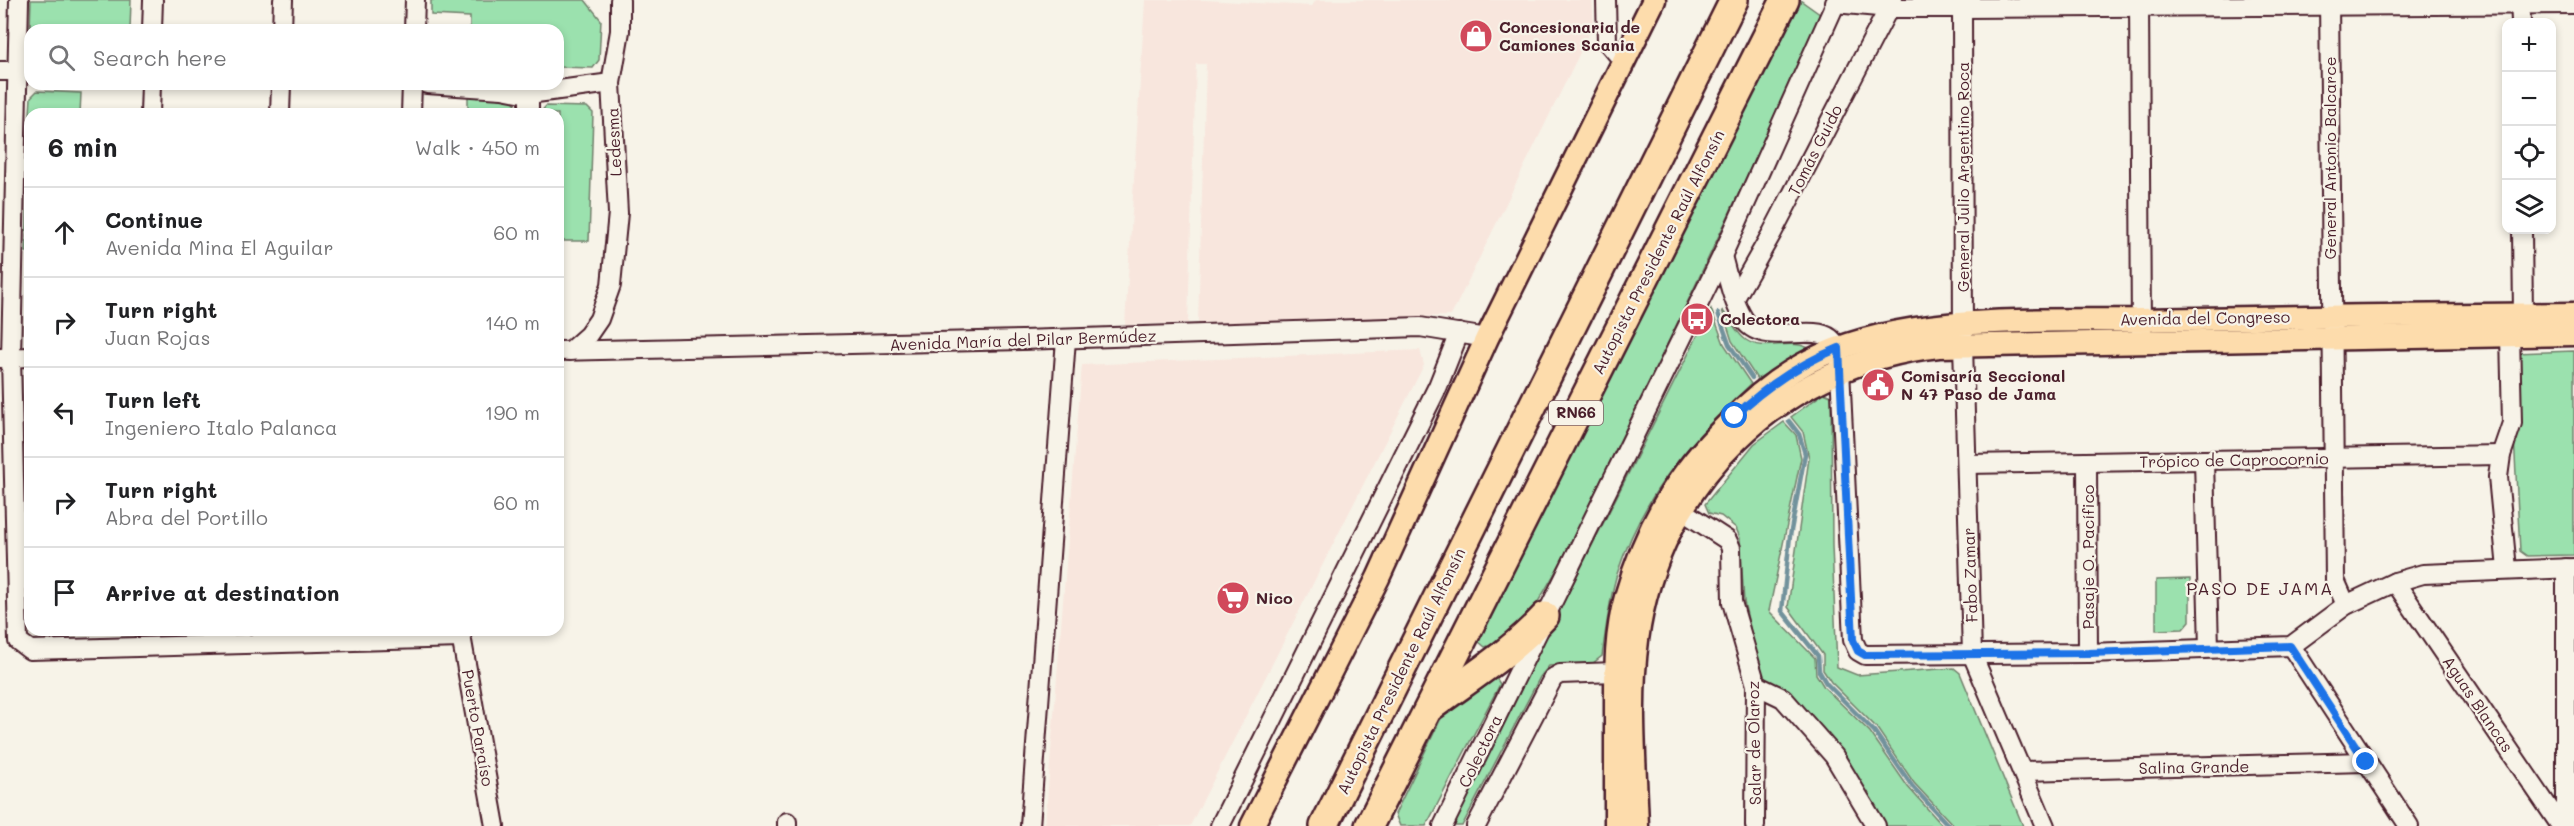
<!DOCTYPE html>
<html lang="en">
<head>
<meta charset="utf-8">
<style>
	body { margin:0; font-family:Mali,sans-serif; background:#f2f2f2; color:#202124 }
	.controls { position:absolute; right:18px; top:18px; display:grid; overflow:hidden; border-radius:12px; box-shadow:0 3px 9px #0003 }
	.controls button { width:54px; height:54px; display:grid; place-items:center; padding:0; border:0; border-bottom:2px solid #e0e0e0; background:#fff; color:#202124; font:30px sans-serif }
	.stop { position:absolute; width:18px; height:18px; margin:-14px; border:4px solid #1a73e8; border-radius:50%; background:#fff }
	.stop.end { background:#1a73e8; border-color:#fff; box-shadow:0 2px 6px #0008 }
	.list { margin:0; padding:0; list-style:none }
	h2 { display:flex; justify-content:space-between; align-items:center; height:78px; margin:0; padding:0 24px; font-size:26px }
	h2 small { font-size:20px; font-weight:400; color:#757577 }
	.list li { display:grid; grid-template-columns:39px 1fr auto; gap:18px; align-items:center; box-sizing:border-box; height:90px; padding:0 24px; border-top:2px solid #e0e0e0 }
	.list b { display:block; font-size:22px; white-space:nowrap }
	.list p { margin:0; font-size:20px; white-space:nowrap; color:#757577 }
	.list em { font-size:20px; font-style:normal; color:#757577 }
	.icon { flex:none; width:33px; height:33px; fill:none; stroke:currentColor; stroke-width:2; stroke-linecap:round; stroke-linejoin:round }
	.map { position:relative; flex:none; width:2574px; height:826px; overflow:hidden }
	.search { position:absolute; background:#fff; box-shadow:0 3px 9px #0003; left:24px; top:24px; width:540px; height:66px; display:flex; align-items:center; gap:15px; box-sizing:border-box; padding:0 21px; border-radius:18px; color:#757577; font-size:22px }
	.panel { position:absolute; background:#fff; box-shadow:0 3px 9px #0003; left:24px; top:108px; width:540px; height:528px; border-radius:18px }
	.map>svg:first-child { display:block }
</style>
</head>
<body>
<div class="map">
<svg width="2574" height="826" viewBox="0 0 2574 826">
	<rect width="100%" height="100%" fill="#f7f3e8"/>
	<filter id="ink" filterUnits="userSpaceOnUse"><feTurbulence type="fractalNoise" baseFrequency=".0167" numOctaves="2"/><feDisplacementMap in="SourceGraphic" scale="12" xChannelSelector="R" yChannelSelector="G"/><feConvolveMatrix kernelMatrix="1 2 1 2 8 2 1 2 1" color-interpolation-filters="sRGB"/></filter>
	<g filter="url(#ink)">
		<!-- built -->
		<g fill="#f8e6dd">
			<path d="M1145,0H1204L1312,6L1316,0H1592L1594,24L1451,316L1198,323L1206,64H1196L1188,323L1125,325Z"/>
			<path d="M1420,350L1424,365L1190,826H1045L1082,365Z"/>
		</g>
		<!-- green -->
		<g fill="#9be1ae" stroke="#72806c" stroke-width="1.5">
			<path d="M31,0H131L130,30H30Z"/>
			<path d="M431,0H585L601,20L599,60L593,68L558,67V30H470V17L431,15Z"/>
			<path d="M1793,0H1800L1821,15C1759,150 1697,285 1631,418C1600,480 1573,546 1536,605C1524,623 1506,642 1485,647L1479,642L1482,629Z"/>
			<path d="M37,91L81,93L80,114H30L31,97Z"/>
			<path d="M468,96L510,98L516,104L515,114H468Z"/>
			<path d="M546,106L587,107L593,113L589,241H558V114H539Z"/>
			<path d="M30,121V252H26Z"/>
			<path d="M1711,309L1724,344L1751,384C1689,443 1645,490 1617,574C1609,600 1606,629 1602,656L1593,663L1549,666L1540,677L1462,826H1451Z"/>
			<path d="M1722,310C1730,318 1737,334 1746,340C1766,353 1790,337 1811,349L1757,379L1732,341Z"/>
			<path d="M2574,351V555L2527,556L2520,551L2510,359L2515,353Z"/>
			<path d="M1824,393L1831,396L1832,546L1837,667L1857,675L1954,668L1960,673L2023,826H1954L1914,783L1876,727L1831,682L1823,670V655L1788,607L1809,458L1803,432L1791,417Z"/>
			<path d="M1784,422L1796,435L1801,458L1769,611L1815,658L1816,674L1824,687L1870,732L1908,787L1943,826H1882L1760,672L1744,602L1740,538L1736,528L1721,516L1709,513L1705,504L1754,444Z"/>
			<path d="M2190,579V621L2183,629L2156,630V580Z"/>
			<path d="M1491,676L1497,679L1500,684L1426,826H1400L1395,814L1445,710Z"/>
		</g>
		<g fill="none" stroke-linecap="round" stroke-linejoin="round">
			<!-- stream -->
			<g stroke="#72929c" stroke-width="4.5">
				<path d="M1718,313L1729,344L1752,378"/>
				<path d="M1789,421L1799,434L1805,454L1790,536L1782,611L1818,656L1819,671L1826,683L1874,731L1912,786L1949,826"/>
			</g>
			<!-- minor casing -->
			<g stroke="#4a1f2b" stroke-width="22">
				<g id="minor">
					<path d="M19,0L11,358L18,641L30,650L461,638"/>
					<path d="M1606,0L1607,42L1624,62"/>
					<path d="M2139,0L2141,331"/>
					<path d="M2329,0L2335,580L2346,605"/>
					<path d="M2520,0L2521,22"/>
					<path d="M1835,3L1889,8H1962L2574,4"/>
					<path d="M1962,8L1963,345L1972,654L2045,826"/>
					<path d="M152,30L153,0"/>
					<path d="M282,30L283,0"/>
					<path d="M414,30L415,0"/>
					<path d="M0,71H30"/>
					<path d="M427,84L502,89L529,94L611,83"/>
					<path d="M150,114L151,84"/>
					<path d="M280,114L281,84"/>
					<path d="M411,114L412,84"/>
					<path d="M529,114V94"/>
					<path d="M1722,256C1728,277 1732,300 1743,318C1760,348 1811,323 1830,338C1833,340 1836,345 1839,348L1853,640L1858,651L1865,655L2088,653L2291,646L2346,605L2395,582L2423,574L2574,568"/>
					<path d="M1735,298L1772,233L1893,0"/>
					<path d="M558,351L1022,340L1420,327L1487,338"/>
					<path d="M570,351L588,335L599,319L611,285L618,213L611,83L620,31V0"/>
					<path d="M0,358L30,357"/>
					<path d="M2204,460L2209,648"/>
					<path d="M2087,462L2088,653"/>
					<path d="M1967,464L2501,455"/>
					<path d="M1681,510L1727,540L1731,548L1732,602L1756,685L1755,826"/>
					<path d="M2566,568V826"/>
					<path d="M2507,569L2498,477L2501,455L2512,423L2510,334L2523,314L2522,230"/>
					<path d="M2395,582L2561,826"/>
					<path d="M460,630L495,826"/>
					<path d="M2291,646L2409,826"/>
					<path d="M1756,685L1783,698L1834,756L1876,826"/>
					<path d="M2022,771L2366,762"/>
					<path d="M787,822V826"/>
					<path d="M1030,826L1066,339"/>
					<path d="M1220,826L1438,386L1459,333"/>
					<path d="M1443,826L1722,256L1837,0"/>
					<path d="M1476,826L1553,678L1560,674L1615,672"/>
				</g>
			</g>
			<!-- major casing -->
			<g stroke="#4a1f2b" stroke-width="27">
				<g id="major">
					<path d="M1252,826L1378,578L1487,338L1654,0"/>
					<path d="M1616,826C1616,789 1616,752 1616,714C1616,675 1615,635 1626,597C1646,527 1676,475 1728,424C1755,396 1786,371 1822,355C1918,313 2038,322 2140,320C2285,317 2429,315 2574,314"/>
					<path d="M1637,826C1635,764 1629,701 1637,640C1658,481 1781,363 1939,346L2574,334"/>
				</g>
			</g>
			<!-- highway casing -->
			<g stroke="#4a1f2b" stroke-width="32">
				<g id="highway">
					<path d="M1431,707C1470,678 1512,652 1545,616"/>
					<path d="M1324,826L1734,0"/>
					<path d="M1369,826L1785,0"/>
				</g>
			</g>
			<!-- minor -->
			<use href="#minor" stroke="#f7f3e8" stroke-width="18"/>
			<!-- major -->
			<use href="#major" stroke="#fddcac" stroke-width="22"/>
			<!-- highway -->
			<use href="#highway" stroke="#fddcac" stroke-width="27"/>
		</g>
	</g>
	<g fill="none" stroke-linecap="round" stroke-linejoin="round" filter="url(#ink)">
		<!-- route -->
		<path stroke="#1a73e8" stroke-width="8" d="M1735,416C1765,387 1799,364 1839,348L1853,640L1858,651L1865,655L2088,653L2290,646L2366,762"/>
	</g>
	<!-- icons -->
	<defs>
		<g id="shop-disc" transform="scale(1.725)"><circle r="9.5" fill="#d1495b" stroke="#f7f3e8"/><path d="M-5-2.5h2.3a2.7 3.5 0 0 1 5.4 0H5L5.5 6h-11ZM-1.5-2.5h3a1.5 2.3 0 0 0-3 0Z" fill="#fff"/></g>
		<g id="bus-disc" transform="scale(1.725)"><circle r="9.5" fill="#d1495b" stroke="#f7f3e8"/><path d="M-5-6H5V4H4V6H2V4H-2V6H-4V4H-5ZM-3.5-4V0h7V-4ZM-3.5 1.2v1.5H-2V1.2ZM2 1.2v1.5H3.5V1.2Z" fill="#fff"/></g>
		<g id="civic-disc" transform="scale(1.725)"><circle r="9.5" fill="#d1495b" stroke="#f7f3e8"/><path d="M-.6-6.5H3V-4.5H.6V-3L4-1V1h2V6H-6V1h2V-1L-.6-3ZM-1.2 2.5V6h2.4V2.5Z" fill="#fff"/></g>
		<g id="supermarket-disc" transform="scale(1.725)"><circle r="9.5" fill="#d1495b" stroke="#f7f3e8"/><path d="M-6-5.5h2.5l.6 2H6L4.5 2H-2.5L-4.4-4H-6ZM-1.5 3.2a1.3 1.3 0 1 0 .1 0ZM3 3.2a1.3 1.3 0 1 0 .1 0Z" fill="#fff"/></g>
	</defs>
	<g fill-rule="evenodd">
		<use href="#shop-disc" x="1476" y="36"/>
		<use href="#bus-disc" x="1697" y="319"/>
		<use href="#civic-disc" x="1878" y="385"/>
		<use href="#supermarket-disc" x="1233" y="598"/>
	</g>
	<g text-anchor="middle" stroke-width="4.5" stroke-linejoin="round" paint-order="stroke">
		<!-- shield labels -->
		<rect fill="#f7f3e8" stroke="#7e5f64" stroke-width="1.5" x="1549" y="401" width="54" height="24" rx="4.5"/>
		<g font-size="15" font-weight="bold" fill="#4a1f2b">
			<text x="1576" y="418">RN66</text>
		</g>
		<!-- poi labels -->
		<g font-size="16" font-weight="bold" fill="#4a1f2b" stroke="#f7f3e8" text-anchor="start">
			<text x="1499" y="33">Concesionaria de<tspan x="1499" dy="18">Camiones Scania</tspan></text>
			<text x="1720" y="325">Colectora</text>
			<text x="1901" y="382">Comisaría Seccional<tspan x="1901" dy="18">N 47 Paso de Jama</tspan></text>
			<text x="1256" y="604">Nico</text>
		</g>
		<!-- street labels -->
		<g font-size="16" fill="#4a1f2b" stroke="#f7f3e8">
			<text transform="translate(614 142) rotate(-93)" y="6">Ledesma</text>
			<text transform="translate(1815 150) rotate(-63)" y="6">Tomás Guido</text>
			<text transform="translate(2330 158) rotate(-90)" y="6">General Antonio Balcarce</text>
			<text transform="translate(1963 177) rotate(-90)" y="6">General Julio Argentino Roca</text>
			<text transform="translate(1658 252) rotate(-63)" y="6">Autopista Presidente Raúl Alfonsín</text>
			<text transform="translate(2205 318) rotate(-1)" y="6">Avenida del Congreso</text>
			<text transform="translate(1023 340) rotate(-2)" y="6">Avenida María del Pilar Bermúdez</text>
			<text transform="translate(2234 460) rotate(-1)" y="6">Trópico de Caprocornio</text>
			<text transform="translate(2088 557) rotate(-90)" y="6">Pasaje O. Pacífico</text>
			<text transform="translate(1970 575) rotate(-92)" y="6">Fabo Zamar</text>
			<text transform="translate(1401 671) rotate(-64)" y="6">Autopista Presidente Raúl Alfonsín</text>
			<text transform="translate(2478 704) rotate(56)" y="6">Aguas Blancas</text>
			<text transform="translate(478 728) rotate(80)" y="6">Puerto Paraíso</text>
			<text transform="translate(1754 743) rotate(-91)" y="6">Salar de Olaroz</text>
			<text transform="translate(1480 751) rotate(-64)" y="6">Colectora</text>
			<text transform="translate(2194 767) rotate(-1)" y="6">Salina Grande</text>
		</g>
		<!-- neighbourhood labels -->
		<g font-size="18" letter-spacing="1.5" fill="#4a1f2b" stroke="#f7f3e8">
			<text x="2260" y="595">PASO DE JAMA</text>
		</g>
	</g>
</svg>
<div class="controls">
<button>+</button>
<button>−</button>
<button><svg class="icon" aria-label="locate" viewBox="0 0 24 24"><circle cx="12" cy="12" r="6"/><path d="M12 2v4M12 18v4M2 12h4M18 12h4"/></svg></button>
<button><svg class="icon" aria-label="layers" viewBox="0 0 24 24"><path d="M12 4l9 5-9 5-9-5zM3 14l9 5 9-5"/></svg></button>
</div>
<div class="stop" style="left:1735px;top:416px"></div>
<div class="stop end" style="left:2366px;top:762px"></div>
<div class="search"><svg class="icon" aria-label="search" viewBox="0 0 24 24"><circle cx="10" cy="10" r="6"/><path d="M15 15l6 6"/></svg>Search here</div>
<section class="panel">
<h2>6 min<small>Walk · 450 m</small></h2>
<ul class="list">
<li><svg class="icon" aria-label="ahead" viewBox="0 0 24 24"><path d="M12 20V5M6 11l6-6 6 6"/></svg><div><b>Continue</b><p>Avenida Mina El Aguilar</p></div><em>60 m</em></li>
<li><svg class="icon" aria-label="right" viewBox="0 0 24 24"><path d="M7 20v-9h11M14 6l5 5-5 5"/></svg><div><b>Turn right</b><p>Juan Rojas</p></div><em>140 m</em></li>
<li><svg class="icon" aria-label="left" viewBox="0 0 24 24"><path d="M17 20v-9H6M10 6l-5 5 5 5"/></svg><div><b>Turn left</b><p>Ingeniero Italo Palanca</p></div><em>190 m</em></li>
<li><svg class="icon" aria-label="right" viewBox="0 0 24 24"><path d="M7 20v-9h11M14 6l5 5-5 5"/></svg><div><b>Turn right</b><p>Abra del Portillo</p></div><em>60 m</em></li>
<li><svg class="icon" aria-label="arrive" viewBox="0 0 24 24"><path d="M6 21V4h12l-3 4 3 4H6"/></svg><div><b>Arrive at destination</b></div></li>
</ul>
</section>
</div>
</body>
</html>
